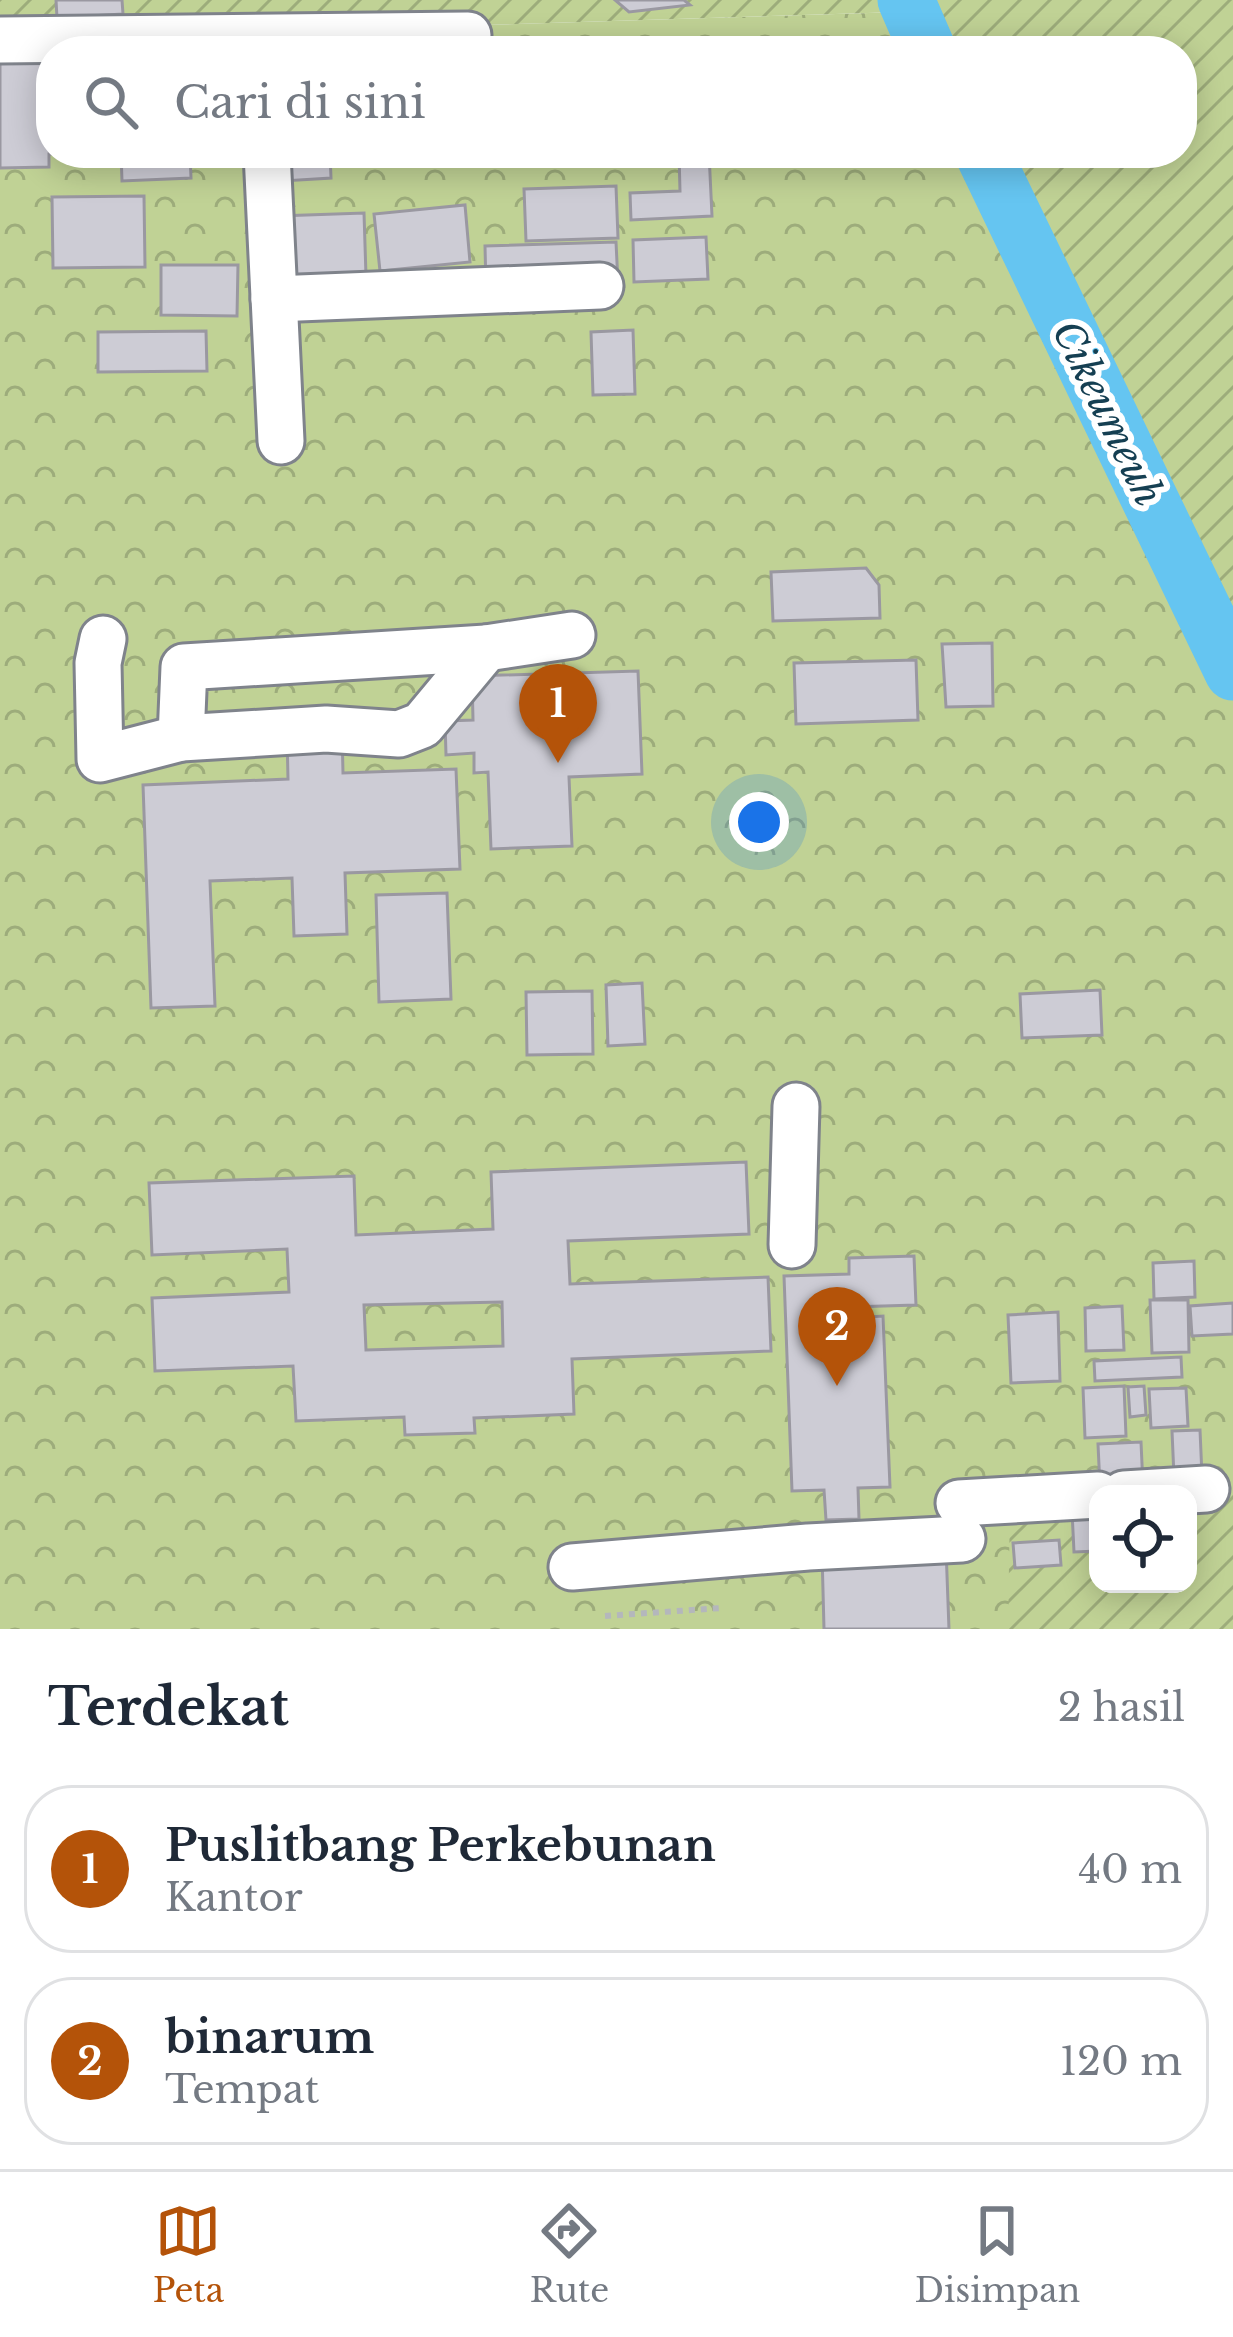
<!DOCTYPE html>
<html lang="id">
<head>
<meta charset="utf-8">
<style>
	body { margin:0; font-family:"Libre Baskerville",serif; background:#f2f2f3; color:#1f2937 }
	.controls { position:absolute; right:36px; bottom:36px; display:grid; overflow:hidden; border-radius:24px; box-shadow:0 6px 30px #0003 }
	.controls button { width:108px; height:108px; display:grid; place-items:center; padding:0; border:0; border-bottom:3px solid #e0e1e3; background:#fff; color:#1f2937; font:60px sans-serif }
	.you { position:absolute; left:759px; top:822px; width:42px; height:42px; margin:-30px; border:9px solid #fff; border-radius:50%; background:#1a73e8; box-shadow:0 0 0 18px #1a73e833 }
	.badge { display:grid; place-items:center; width:78px; height:78px; border-radius:50%; background:#b45309; color:#fff; font-size:39px; font-weight:700 }
	.pin { position:absolute; translate:-50% -99px; filter:drop-shadow(0 3px 6px #0008) }
	.pin::after { content:''; position:absolute; top:63px; width:42px; height:36px; background:inherit; clip-path:polygon(0 0,100% 0,50% 100%) }
	.list { margin:0; padding:0; list-style:none }
	h2 { display:flex; justify-content:space-between; align-items:center; height:156px; margin:0; padding:0 48px; font-size:51px }
	h2 small { font-size:39px; font-weight:400; color:#747a83 }
	.list li { display:grid; grid-template-columns:78px 1fr auto; gap:36px; align-items:center; box-sizing:border-box; height:168px; margin:0 24px 24px; padding:0 24px; border:3px solid #e0e1e3; border-radius:48px }
	.list b { display:block; font-size:45px; white-space:nowrap }
	.list p { margin:0; font-size:39px; white-space:nowrap; color:#747a83 }
	.list em { font-size:39px; font-style:normal; color:#747a83 }
	.icon { flex:none; width:66px; height:66px; fill:none; stroke:currentColor; stroke-width:2; stroke-linecap:round; stroke-linejoin:round }
	.map { position:relative; flex:none; width:1233px; height:1629px; overflow:hidden }
	.search { position:absolute; background:#fff; box-shadow:0 6px 30px #0003; left:36px; right:36px; top:36px; height:132px; display:flex; align-items:center; gap:30px; box-sizing:border-box; padding:0 42px; border-radius:48px; color:#747a83; font-size:45px }
	.sheet { height:540px; background:#fff }
	nav { display:flex; justify-content:space-around; align-items:center; box-sizing:border-box; height:168px; border-top:3px solid #e0e1e3; background:#fff; font-size:33px; color:#747a83 }
	nav a { display:grid; justify-items:center; gap:6px }
	nav .on { color:#b45309 }
	.map>svg:first-child { display:block }
</style>
</head>
<body>
<div class="map">
<svg width="1233" height="1629" viewBox="0 0 1233 1629">
	<defs>
		<pattern id="park-crowns" width="20" height="18" patternUnits="userSpaceOnUse" patternTransform="scale(3)"><rect width="20" height="18" fill="#c0d295"/><path d="M2 6a3 3 0 1 1 6 0M12 15a3 3 0 1 1 6 0" fill="none" stroke="#9dac7b"/></pattern>
		<pattern id="garden-furrows" width="10" height="10" patternUnits="userSpaceOnUse" patternTransform="scale(3)"><rect width="10" height="10" fill="#c0d295"/><path d="M-1 1l2-2M0 10L10 0M9 11l2-2" fill="none" stroke="#9dac7b"/></pattern>
	</defs>
	<rect width="100%" height="100%" fill="#f6f9fe"/>
	<!-- park -->
	<path fill="url(#park-crowns)" fill-rule="evenodd" d="M934,11L954,51H51V153H1004L1233,610V1629H0V40ZM1098,1494H1188V1584H1098Z"/>
	<!-- garden -->
	<g fill="url(#garden-furrows)">
		<path d="M0,0H1233V610L1004,153H1182V51H954L933,11L0,40Z"/>
		<path d="M1233,1493V1629H1008L1010,1504L1098,1500V1584H1188V1495Z"/>
	</g>
	<g fill="none" stroke-linecap="round" stroke-linejoin="round">
		<!-- river -->
		<g stroke="#65c5f1" stroke-width="57">
			<path d="M906,0L928,51"/>
			<path d="M983,153L1233,672"/>
		</g>
	</g>
	<!-- building -->
	<g fill="#cdccd5" stroke="#9a98a1" stroke-width="3" fill-rule="evenodd">
		<path d="M56,0H122L123,14L57,18Z"/>
		<path d="M615,0H684L690,5L629,12Z"/>
		<path d="M48,52L51,153H81L49,154V167L0,168V53Z"/>
		<path d="M121,153H190L191,178L122,181Z"/>
		<path d="M281,153H330L331,178L283,181Z"/>
		<path d="M679,153H709L712,216L631,220L630,193L680,191Z"/>
		<path d="M616,186L618,238L526,241L524,189Z"/>
		<path d="M144,196L145,267L53,268L52,197Z"/>
		<path d="M465,205L470,262L380,271L374,214Z"/>
		<path d="M364,213L366,276L281,279L278,216Z"/>
		<path d="M706,237L708,279L634,282L633,240Z"/>
		<path d="M616,242L618,283L486,287L485,246Z"/>
		<path d="M161,265H238L237,316L161,315Z"/>
		<path d="M633,330L635,394L593,395L591,332Z"/>
		<path d="M206,331L207,371L98,372V332Z"/>
		<path d="M866,568L879,585L880,618L773,621L771,572Z"/>
		<path d="M992,643L993,706L946,707L942,644Z"/>
		<path d="M916,660L918,720L796,724L794,663Z"/>
		<path d="M638,671L642,774L569,777L572,846L491,849L488,772L474,773V753L446,755L445,721L473,720L472,676Z"/>
		<path d="M342,731L343,773L456,769L460,869L345,873L347,934L294,936L292,878L210,881L215,1006L151,1008L143,785L288,779L287,733Z"/>
		<path d="M447,893L451,999L379,1002L376,895Z"/>
		<path d="M642,983L645,1044L608,1046L606,985Z"/>
		<path d="M1100,990L1102,1035L1022,1038L1020,994Z"/>
		<path d="M592,991L593,1054L527,1055L526,992Z"/>
		<path d="M746,1162L749,1234L568,1241L570,1284L768,1277L771,1351L572,1359L574,1414L474,1418L475,1433L405,1435L404,1417L296,1421L293,1366L155,1371L152,1298L289,1292L287,1249L152,1255L149,1183L354,1176L356,1235L493,1229L491,1172ZM502,1302L503,1346L366,1350L364,1305Z"/>
		<path d="M914,1256L916,1305L851,1307V1318L883,1316L890,1487L858,1488L859,1519L826,1520L824,1490L792,1491L784,1276L849,1274V1258Z"/>
		<path d="M1194,1261L1195,1297L1154,1299L1153,1263Z"/>
		<path d="M1150,1300H1188L1189,1352L1152,1353Z"/>
		<path d="M1233,1303V1334L1192,1336L1190,1306Z"/>
		<path d="M1122,1306L1124,1350L1086,1351L1085,1308Z"/>
		<path d="M1058,1312L1060,1381L1011,1383L1008,1315Z"/>
		<path d="M1181,1357L1182,1377L1095,1381L1094,1361Z"/>
		<path d="M1124,1386L1126,1436L1085,1438L1083,1388Z"/>
		<path d="M1144,1386L1146,1415L1130,1417L1128,1387Z"/>
		<path d="M1186,1388L1188,1426L1151,1428L1149,1389Z"/>
		<path d="M1200,1430L1202,1476L1174,1477L1172,1431Z"/>
		<path d="M1141,1442L1143,1486L1100,1487L1098,1444Z"/>
		<path d="M1098,1509V1551L1074,1552L1072,1511Z"/>
		<path d="M1059,1540L1061,1565L1015,1568L1013,1543Z"/>
		<path d="M946,1548L949,1629H824L822,1553Z"/>
	</g>
	<g fill="none" stroke-linecap="round" stroke-linejoin="round">
		<!-- minor casing -->
		<g stroke="#7f838b" stroke-width="51">
			<g id="minor">
				<path d="M0,40L468,35"/>
				<path d="M267,153L281,441"/>
				<path d="M274,299L600,286"/>
				<path d="M103,639L98,663L100,759L181,738L184,667L486,648L572,635"/>
				<path d="M181,738L326,729L399,734L422,725L486,648"/>
				<path d="M792,1245L796,1106"/>
				<path d="M1124,1494L1206,1489"/>
				<path d="M959,1503L1098,1495"/>
				<path d="M572,1567L808,1547L962,1539"/>
			</g>
		</g>
		<!-- path -->
		<path stroke="#b4b7bc" stroke-width="6" stroke-dasharray="6 6" stroke-linecap="butt" d="M605,1616L721,1608"/>
		<!-- minor -->
		<use href="#minor" stroke="#fff" stroke-width="45"/>
	</g>
	<g text-anchor="middle" stroke-width="12" stroke-linejoin="round" paint-order="stroke">
		<!-- water labels -->
		<g font-size="39" font-style="italic" fill="#153f52" stroke="#fff">
			<text transform="translate(1108 413) rotate(64)" y="14">Cikeumeuh</text>
		</g>
	</g>
</svg>
<div class="controls">
<button><svg class="icon" aria-label="locate" viewBox="0 0 24 24"><circle cx="12" cy="12" r="6"/><path d="M12 2v4M12 18v4M2 12h4M18 12h4"/></svg></button>
</div>
<div class="you"></div>
<div class="pin badge" style="left:558px;top:763px">1</div>
<div class="pin badge" style="left:837px;top:1386px">2</div>
<div class="search"><svg class="icon" aria-label="search" viewBox="0 0 24 24"><circle cx="10" cy="10" r="6"/><path d="M15 15l6 6"/></svg>Cari di sini</div>
</div>
<section class="sheet">
<h2>Terdekat<small>2 hasil</small></h2>
<ul class="list">
<li><span class="badge">1</span><div><b>Puslitbang Perkebunan</b><p>Kantor</p></div><em>40 m</em></li>
<li><span class="badge">2</span><div><b>binarum</b><p>Tempat</p></div><em>120 m</em></li>
</ul>
</section>
<nav>
<a class="on"><svg class="icon" aria-label="map" viewBox="0 0 24 24"><path d="M3 6l6-2 6 2 6-2v14l-6 2-6-2-6 2zM9 4v14M15 6v14"/></svg>Peta</a>
<a><svg class="icon" aria-label="directions" viewBox="0 0 24 24"><path d="M12 3l9 9-9 9-9-9zM9 14v-3h6M13 9l2 2-2 2"/></svg>Rute</a>
<a><svg class="icon" aria-label="saved" viewBox="0 0 24 24"><path d="M7 4h10v16l-5-4-5 4z"/></svg>Disimpan</a>
</nav>
</body>
</html>
